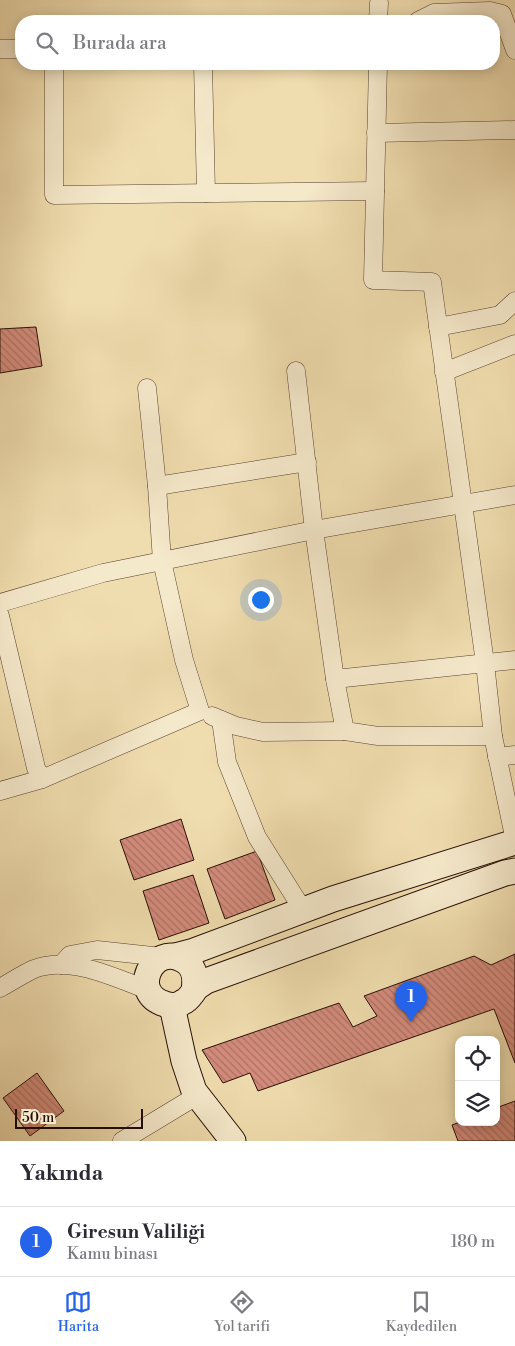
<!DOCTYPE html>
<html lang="tr">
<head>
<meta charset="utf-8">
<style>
	body { margin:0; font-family:"Libre Bodoni",serif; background:#f7f7f7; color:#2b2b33 }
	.controls { position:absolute; right:15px; bottom:15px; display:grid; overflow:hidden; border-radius:10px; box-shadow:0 2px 12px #0003 }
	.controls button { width:45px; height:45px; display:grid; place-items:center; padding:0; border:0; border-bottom:1px solid #e1e1e2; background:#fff; color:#2b2b33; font:25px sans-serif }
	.scale { position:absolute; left:15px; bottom:12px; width:128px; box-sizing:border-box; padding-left:5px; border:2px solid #270f06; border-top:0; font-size:14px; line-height:18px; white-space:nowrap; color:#270f06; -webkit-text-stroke:4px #f5e9cb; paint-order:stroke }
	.you { position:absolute; left:260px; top:599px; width:18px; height:18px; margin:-12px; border:4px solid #fff; border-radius:50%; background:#1a73e8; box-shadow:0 0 0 8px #1a73e833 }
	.badge { display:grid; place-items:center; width:32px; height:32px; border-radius:50%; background:#2563eb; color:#fff; font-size:16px; font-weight:700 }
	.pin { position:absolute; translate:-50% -41px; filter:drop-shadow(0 1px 2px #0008) }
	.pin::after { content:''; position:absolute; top:26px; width:18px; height:15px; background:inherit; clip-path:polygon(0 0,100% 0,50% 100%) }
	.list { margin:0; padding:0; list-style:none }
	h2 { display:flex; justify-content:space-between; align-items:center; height:65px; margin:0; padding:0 20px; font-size:21px }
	h2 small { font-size:16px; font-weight:400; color:#7c7c81 }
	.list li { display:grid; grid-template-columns:32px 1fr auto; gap:15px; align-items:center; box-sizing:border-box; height:70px; padding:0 20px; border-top:1px solid #e1e1e2 }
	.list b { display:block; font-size:19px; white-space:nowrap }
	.list p { margin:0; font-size:16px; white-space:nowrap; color:#7c7c81 }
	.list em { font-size:16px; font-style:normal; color:#7c7c81 }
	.icon { flex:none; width:28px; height:28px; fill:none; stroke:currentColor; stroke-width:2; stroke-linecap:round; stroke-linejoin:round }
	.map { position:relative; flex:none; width:515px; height:1141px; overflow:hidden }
	.search { position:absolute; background:#fff; box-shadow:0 2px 12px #0003; left:15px; right:15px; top:15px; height:55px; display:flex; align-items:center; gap:12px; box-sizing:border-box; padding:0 18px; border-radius:20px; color:#7c7c81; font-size:19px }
	.sheet { height:135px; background:#fff }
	nav { display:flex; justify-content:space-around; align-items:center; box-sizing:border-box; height:70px; border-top:1px solid #e1e1e2; background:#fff; font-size:14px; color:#7c7c81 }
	nav a { display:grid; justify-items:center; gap:2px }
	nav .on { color:#2563eb }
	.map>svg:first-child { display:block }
</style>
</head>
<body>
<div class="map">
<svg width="515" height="1141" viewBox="0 0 515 1141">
	<defs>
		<pattern id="building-back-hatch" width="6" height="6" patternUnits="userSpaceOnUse" patternTransform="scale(1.25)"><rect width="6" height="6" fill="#d48c7c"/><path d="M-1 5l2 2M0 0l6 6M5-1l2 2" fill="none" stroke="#ac7164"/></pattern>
	</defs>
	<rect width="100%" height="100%" fill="#f0ddaf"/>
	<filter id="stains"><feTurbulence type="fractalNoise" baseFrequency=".004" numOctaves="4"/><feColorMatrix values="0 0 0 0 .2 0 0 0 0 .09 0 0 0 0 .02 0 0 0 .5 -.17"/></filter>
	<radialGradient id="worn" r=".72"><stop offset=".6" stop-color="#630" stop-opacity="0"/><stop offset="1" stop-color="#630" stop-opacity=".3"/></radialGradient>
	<!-- building -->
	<g fill="url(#building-back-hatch)" stroke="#270f06">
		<path d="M36,327L42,366L0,373V329Z"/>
		<path d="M181,819L194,860L134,880L120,840Z"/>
		<path d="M257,851L275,900L225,919L207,869Z"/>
		<path d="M193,875L209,923L159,940L143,891Z"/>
		<path d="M515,954V1063L494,1009L258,1091L250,1073L223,1083L202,1050L339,1003L353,1027L377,1016L364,996L474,956L491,965Z"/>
		<path d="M37,1073L64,1111L30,1136L3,1098Z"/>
		<path d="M515,1101V1141H458L452,1125L460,1122H496V1108Z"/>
	</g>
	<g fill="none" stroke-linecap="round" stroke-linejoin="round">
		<!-- street casing -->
		<g stroke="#594230" stroke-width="19">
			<g id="street">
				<path d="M378,21L379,3"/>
				<path d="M418,21L434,13L490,11L502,14L515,50"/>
				<path d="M0,49H21"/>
				<path d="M54,64V195L375,191"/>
				<path d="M203,64L206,193"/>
				<path d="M378,64L373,280L432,282L463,504L515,495"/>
				<path d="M376,133L515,130"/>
				<path d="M438,327L500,315L515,301"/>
				<path d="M296,371L314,530L335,679"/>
				<path d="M444,372L515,344"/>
				<path d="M157,486L307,462"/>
				<path d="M0,603L103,573L314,530L463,504L485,663L493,736"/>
				<path d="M0,616L36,768L42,779L200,711L184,660L162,561L157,486L147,388"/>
				<path d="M515,660L335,679L345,731L378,736H493L515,841"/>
				<path d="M212,716L236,726L263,732L345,731"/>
				<path d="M221,720L227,762L257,837L303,910"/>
				<path d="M497,757L515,755"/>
				<path d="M0,791L42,779"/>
				<path d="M61,965L70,955L97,950L162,957"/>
				<path d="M0,988C11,982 23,974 34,969C69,955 116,978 148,990"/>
				<path d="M122,1141L198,1095"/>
			</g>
		</g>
		<!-- secondary casing -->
		<g stroke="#270f06" stroke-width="27">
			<g id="secondary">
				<path d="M175,956L194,951L333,899L515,842"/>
				<path d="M194,990C196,978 195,966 183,960C153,942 128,993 165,1004C171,1006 178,1006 183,1002C188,1000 191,995 194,991C196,987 202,984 206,981L505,873L515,871"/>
				<path d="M172,1006L184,1061L194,1091L233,1141"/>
			</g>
		</g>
		<!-- street -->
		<use href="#street" stroke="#f5e9cb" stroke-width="18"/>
		<!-- secondary -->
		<use href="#secondary" stroke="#f5e9cb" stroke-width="25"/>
	</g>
	<rect width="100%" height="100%" filter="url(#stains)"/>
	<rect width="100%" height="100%" fill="url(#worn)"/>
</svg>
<div class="controls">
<button><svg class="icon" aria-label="locate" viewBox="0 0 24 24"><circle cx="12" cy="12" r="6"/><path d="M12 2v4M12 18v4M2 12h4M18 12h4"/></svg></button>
<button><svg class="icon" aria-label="layers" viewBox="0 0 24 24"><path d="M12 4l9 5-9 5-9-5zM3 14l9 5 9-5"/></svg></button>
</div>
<div class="scale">50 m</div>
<div class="you"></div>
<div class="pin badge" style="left:411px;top:1022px">1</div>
<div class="search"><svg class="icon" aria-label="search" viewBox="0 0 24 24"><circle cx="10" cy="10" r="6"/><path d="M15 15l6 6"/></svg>Burada ara</div>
</div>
<section class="sheet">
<h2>Yakında<small></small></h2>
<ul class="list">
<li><span class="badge">1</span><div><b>Giresun Valiliği</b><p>Kamu binası</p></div><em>180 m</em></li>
</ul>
</section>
<nav>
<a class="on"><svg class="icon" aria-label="map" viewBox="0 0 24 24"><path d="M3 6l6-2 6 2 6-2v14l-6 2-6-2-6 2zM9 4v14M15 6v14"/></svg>Harita</a>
<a><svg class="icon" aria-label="directions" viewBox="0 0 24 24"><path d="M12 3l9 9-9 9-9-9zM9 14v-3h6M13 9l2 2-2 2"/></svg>Yol tarifi</a>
<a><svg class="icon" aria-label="saved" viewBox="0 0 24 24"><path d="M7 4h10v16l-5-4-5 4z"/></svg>Kaydedilen</a>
</nav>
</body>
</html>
